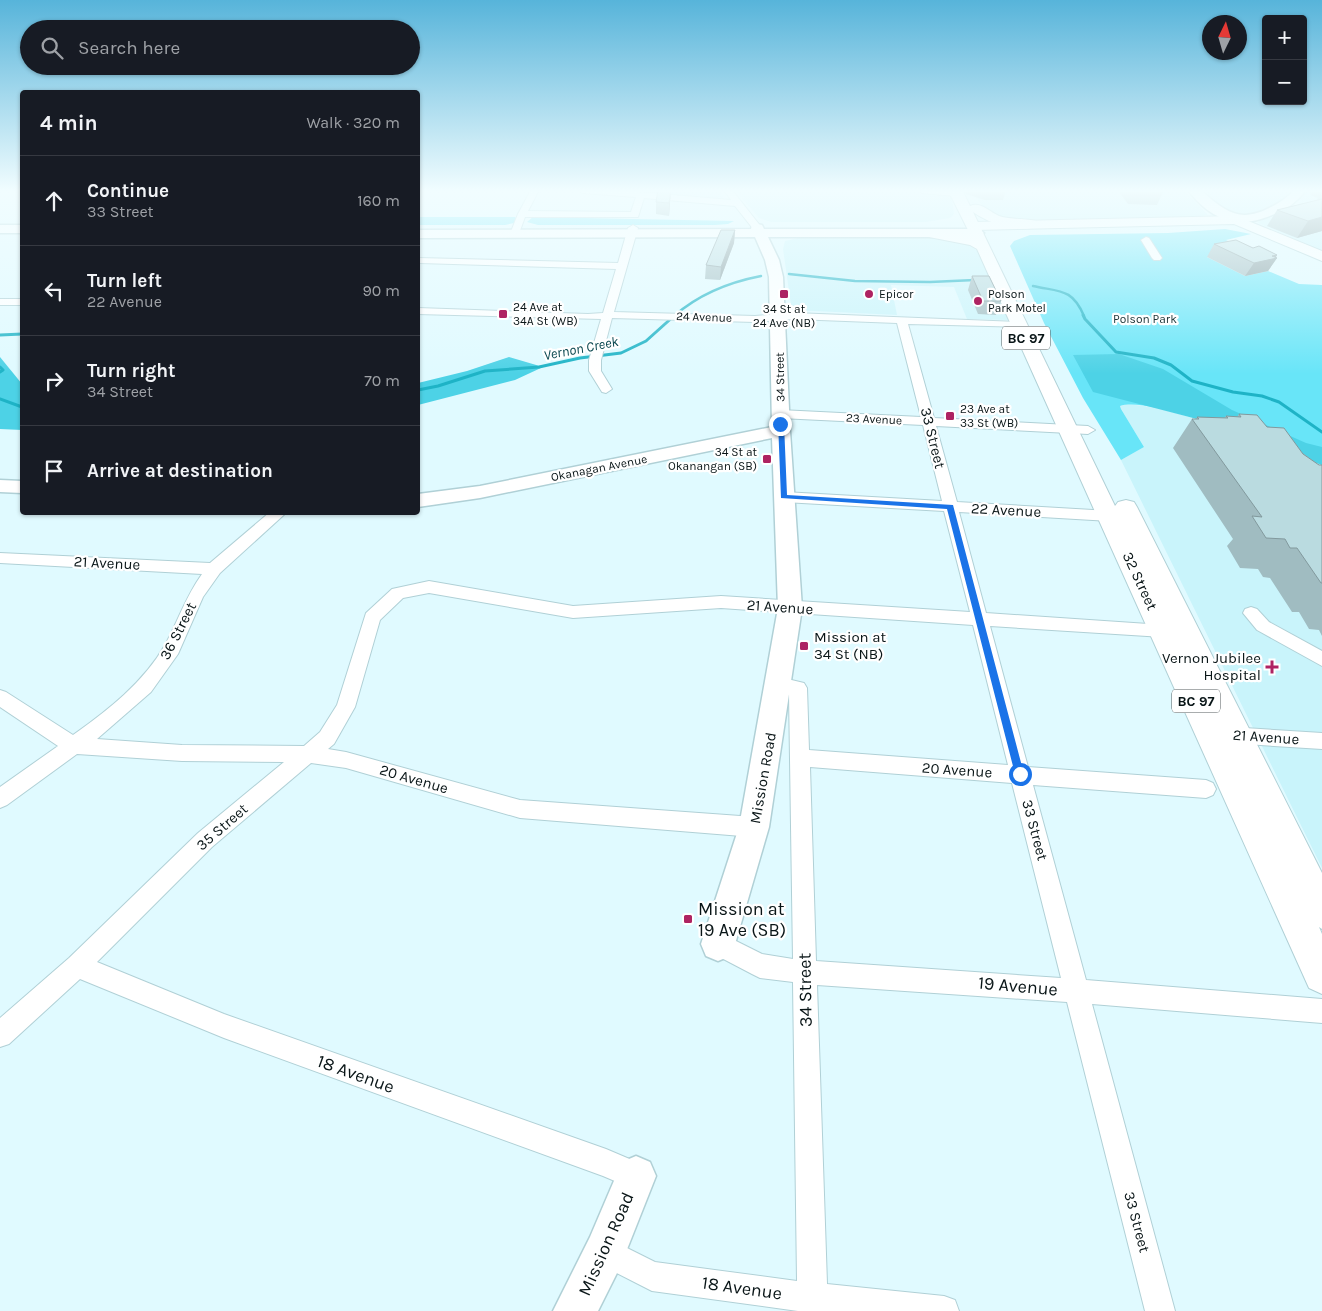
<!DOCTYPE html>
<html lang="en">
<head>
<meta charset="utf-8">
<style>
	body { margin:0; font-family:Karla,sans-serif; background:#20242c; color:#f1f3f6 }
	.controls { position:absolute; right:15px; top:15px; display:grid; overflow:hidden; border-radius:5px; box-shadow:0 1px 4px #0004 }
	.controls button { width:45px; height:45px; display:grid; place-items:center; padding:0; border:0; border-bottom:1px solid #363941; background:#171b24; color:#f1f3f6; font:25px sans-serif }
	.compass { position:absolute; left:1202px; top:15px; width:45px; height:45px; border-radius:50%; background:#171b24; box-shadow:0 1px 4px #0004; rotate:5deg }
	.stop { position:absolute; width:15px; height:15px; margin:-11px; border:4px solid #1a73e8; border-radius:50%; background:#fff }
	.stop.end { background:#1a73e8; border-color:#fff; box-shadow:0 1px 5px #0008 }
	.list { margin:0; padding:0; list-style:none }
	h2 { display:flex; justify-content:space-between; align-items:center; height:65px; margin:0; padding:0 20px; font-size:21px }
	h2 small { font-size:16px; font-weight:400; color:#9ea1a6 }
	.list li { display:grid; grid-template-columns:32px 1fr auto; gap:15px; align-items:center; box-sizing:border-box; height:90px; padding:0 20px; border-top:1px solid #363941 }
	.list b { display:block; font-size:19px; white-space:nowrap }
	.list p { margin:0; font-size:16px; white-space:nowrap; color:#9ea1a6 }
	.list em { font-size:16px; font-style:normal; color:#9ea1a6 }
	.icon { flex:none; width:28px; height:28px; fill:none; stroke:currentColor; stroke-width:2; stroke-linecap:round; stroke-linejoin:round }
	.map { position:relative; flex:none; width:1322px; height:1311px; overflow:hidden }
	.search { position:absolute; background:#171b24; box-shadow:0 1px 4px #0004; left:20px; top:20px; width:400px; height:55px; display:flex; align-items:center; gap:12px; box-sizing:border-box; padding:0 18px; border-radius:28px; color:#9ea1a6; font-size:19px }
	.panel { position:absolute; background:#171b24; box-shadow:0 1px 4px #0004; left:20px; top:90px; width:400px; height:425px; border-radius:5px }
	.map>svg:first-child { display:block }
</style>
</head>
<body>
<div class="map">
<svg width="1322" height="1311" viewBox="0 0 1322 1311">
	<rect width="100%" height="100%" fill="#e0faff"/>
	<!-- built -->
	<g fill="#c9f4fb">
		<path d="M657,190H719L724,198L656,194Z"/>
		<path d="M735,190H898L948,194L952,198L954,214L950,218L926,222H771L759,218Z"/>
		<path d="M971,190H1184L1208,215L1180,219L1017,221L1000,217L985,210Z"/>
		<path d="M1204,190H1294L1286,198L1261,210L1249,214H1239L1224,209Z"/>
		<path d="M1306,190H1322V251L1258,223L1260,220L1286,214L1298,205Z"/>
		<path d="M807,236L946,237L959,240L971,245L979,253L1008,316V320L967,319L954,287L891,285L897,315L794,310L791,309V305L783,249L785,241Z"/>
		<path d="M1126,404L1153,407L1197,419L1322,465V868L1121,460L1144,447L1121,409L1120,406Z"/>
	</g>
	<!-- green -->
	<g fill="#68e5f8">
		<path d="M418,217H515L516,218L514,223L505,225H418Z"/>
		<path d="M533,217L734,221L728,224L715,225H538L527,222Z"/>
		<path d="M1225,229L1251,234L1226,240L1245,249L1207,257L1245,276L1268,271L1299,284L1322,285V465C1286,451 1152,395 1120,406L1121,409L1144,447L1121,460L1083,398L1044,323L1010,246L1014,241L1030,235L1168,233Z"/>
	</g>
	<!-- forest -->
	<g fill="#4dd2e6">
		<path d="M1119,354L1163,369L1232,410L1306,443L1322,447V465L1197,419L1093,392L1073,355Z"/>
		<path d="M0,357L22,384V430L0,429Z"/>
		<path d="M509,357L543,367L515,380L418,405V383L467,371Z"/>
	</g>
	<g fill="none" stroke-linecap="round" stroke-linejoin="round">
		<!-- stream-far1 -->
		<g stroke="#1eb3c6" stroke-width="2.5">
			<path d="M789,274L855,281L930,282L975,280"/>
			<path d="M1033,286C1060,292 1072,288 1084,316"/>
			<path d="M674,316C698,295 730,282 761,276"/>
		</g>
		<!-- stream -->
		<g stroke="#1eb3c6" stroke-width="3">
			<path d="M1083,315L1085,319L1116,352L1154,358L1171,365L1192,381L1233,392L1262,396L1279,402L1322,432"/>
			<path d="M0,335L22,334"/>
			<path d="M0,367L3,370L0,372"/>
			<path d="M418,390L438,386L485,371L539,367L580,358L621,353L646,341L675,315"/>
			<path d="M0,399L22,407"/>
		</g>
		<!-- street casing -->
		<g stroke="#b0d0d6" stroke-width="2">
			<g id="street">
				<path d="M531,190H539L528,211L631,212L636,197L583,193L579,190H614L731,200L724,190H732L762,228L757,231L754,230L735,206L644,198L638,217H525L518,236H512L510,234L518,214Z"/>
				<path d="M918,190H952L960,193L956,196L922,193Z"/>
				<path d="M633,225L638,228L614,312L755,316L794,313L1020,322L1024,323L1026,325L1024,327L908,324L934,418L1088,426L1095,430L1088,434L936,426L957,502L1110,511L1115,513L1117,516L1115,519L1110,521L959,512L986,613L1163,625L1169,626L1172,631L1169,636L1163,637L990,626L1028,767L1206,780L1213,783L1216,789L1213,795L1206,798L1033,785L1086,980L1322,999V1023L1092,1004L1175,1311H1145L1067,1002L817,985L827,1284L944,1296L955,1300L959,1311H798L652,1291L595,1262L590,1252L595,1242L605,1237L655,1262L797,1281L793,982L760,978L752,974L710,952L706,944L710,936L718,932L762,954L793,959L789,693L773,689L770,684L773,679L779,677L804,683L807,688L809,750L1008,765L973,625L721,608L573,618L429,593L403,598L380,620L355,707L334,744L328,749L346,752L520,800L754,817L761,820L764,827L761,834L754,837L520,818L346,768L311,763L212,847L97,962L224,1014L606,1149L646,1166L650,1176L646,1186L636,1190L603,1176L224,1038L80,979L9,1044L0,1047V1018L69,958L198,833L284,762L182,761L77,754L7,805L0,808V787L58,746L0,707V690L6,692L73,735C107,711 144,682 165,645C178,621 186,596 202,574L0,563V553L210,563L270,512H287L220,573L203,597L178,654L151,692L97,739L182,745L304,746L320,732L337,705L366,613L392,589L429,581L573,606L721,596L970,612L944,511L784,502L779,500L777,497L779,494L784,492L942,501L923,425L780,418L774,414L780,410L921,417L897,323L794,319L755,322L612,318L601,360V371L612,389L606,393L602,392L589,371V360L601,319L418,314V308L588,314L603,313L616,269L420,263L418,262V258L618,263L628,228ZM810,767L1012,783L1061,978L816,961Z"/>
				<path d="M1146,237L1149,238L1162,258L1160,260H1154L1152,258L1141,240Z"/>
				<rect x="0" y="299" width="22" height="6"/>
				<path d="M1251,607L1257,609L1269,622L1322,651V666L1257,630L1243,613L1245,609Z"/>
				<path d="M1229,727L1322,733V749L1229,743L1222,741L1219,735L1222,729Z"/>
			</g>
		</g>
		<!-- secondary casing -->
		<g stroke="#b0d0d6" stroke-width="3">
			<g id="secondary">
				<path d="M1188,190H1201C1231,218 1246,224 1283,200C1294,192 1291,190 1306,190C1297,202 1286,210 1272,215C1237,230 1211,220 1188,190Z"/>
				<path d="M757,224L762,225L764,229H977L984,233L977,237H768L779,260L783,277L790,431L802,608L769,827L735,944L730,956L718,961L706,956L701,944L739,827L778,608L772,438L480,498L418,507V494L480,486L772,427L769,277L765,260L755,237L418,238V230L751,229L752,225Z"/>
				<rect x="0" y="225" width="22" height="8"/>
				<path d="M0,480L22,481V493L0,492Z"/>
				<path d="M636,1156L650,1162L656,1176L620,1267L598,1311H553L590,1237L622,1162Z"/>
			</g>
		</g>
		<!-- primary casing -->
		<g stroke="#b0d0d6" stroke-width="2">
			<path id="primary" d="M1236,216L1322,251V261L1234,224L974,230L969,229L967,226L969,223L974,222Z"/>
		</g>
		<!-- highway casing -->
		<g stroke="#b0d0d6" stroke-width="2">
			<path id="highway" d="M948,190H962L970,206C980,201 990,212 999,216C1011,220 1024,218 1036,221L1038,224L1036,227C1015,232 990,224 973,212L1115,506L1118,502L1126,500L1134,502L1137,507L1322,873V929L1319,927L1322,934V994L1309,988L977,249L970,245L929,237L927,234L929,231L934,230L971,236Z"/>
		</g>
		<!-- street -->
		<use href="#street" fill="#fff" fill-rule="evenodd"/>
		<!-- secondary -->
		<use href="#secondary" fill="#fff" fill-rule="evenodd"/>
		<!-- primary -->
		<use href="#primary" fill="#fff" fill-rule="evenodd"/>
		<!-- highway -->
		<use href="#highway" fill="#fff" fill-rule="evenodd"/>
	</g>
	<!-- wall -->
	<g fill="#a0bcc1">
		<path d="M671,190L670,202L669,216L656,214V202Z"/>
		<path d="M963,190H1006L1003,200H985L966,194Z"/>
		<path d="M1120,190H1164L1157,205L1128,204L1119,192Z"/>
		<path d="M1310,190H1322V231L1297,238L1267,226L1277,210L1317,200L1318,198L1310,195L1313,191Z"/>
		<path d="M735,230L734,243L720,280L705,279L706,265Z"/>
		<path d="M1214,244L1253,248L1277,255L1276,257L1277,258L1268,271L1245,276L1207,257Z"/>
		<path d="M972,276L1001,301L996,315L978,314L968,290Z"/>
		<path d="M1239,414L1267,427L1319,465H1322V636L1319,630L1309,629L1299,612H1292L1270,578L1263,577L1258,569L1240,568L1227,546L1233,539L1173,448L1192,419H1196L1197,417L1224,418L1226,416L1237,417Z"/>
	</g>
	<!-- shaded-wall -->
	<g fill="#82999d">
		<path d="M671,190L670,202L669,216V203Z"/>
		<path d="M1322,217V231L1297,238L1308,221Z"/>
		<path d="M735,230L734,243L720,280L721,267Z"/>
		<path d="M1277,255L1275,258H1277L1268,271L1245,276L1254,263L1272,256Z"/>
	</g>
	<!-- building -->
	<g fill="#badbe0" stroke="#82999d">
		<path d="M658,190H671L669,203L656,202Z"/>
		<path d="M1322,199V217L1308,221L1277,210Z"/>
		<path d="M721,230H735L721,267L706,265Z"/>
		<path d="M1236,240L1253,248L1259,246L1277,255L1272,256L1277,258L1254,263L1214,244Z"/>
		<path d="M972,276H989L1001,301H983Z"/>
		<path d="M1239,414L1257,415L1267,427L1284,428L1303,454L1319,465H1322V583H1321L1297,548H1290L1285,539L1266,538L1252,516L1262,517L1192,419H1199L1197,417L1228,418L1226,416L1241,417Z"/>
	</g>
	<!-- sky -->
	<linearGradient id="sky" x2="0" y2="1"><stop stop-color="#57b4da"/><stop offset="0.51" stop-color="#f1fdff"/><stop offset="1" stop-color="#f1fdff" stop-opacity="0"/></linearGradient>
	<rect width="1322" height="374" fill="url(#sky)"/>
	<!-- route -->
	<path fill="#1a73e8" d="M778,422L784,424L787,495L953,505L1024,774L1023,777L1020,778L1015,774L947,509L781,498Z"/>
	<!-- markers -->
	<g fill="#ae2362" stroke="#fff" stroke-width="2">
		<rect x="779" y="289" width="10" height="10" rx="2.5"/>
		<circle cx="869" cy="294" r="5"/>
		<circle cx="978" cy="301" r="5"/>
		<rect x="498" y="309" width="10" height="10" rx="2.5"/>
		<rect x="945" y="411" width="10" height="10" rx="2.5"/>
		<rect x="762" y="454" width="10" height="10" rx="2.5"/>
		<rect x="799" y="641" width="10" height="10" rx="2.5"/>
		<path d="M1269.5 659.5h5v5h5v5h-5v5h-5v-5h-5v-5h5z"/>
		<rect x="683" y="914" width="10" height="10" rx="2.5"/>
	</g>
	<g text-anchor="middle" stroke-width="4.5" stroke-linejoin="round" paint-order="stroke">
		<!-- far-poi labels -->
		<g font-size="12" fill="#091517" stroke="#fff" text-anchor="start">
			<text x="879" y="298">Epicor</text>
			<text x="988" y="298">Polson<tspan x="988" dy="14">Park Motel</tspan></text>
			<text x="513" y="311">24 Ave at<tspan x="513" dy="14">34A St (WB)</tspan></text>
			<text x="784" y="313" text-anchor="middle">34 St at<tspan x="784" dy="14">24 Ave (NB)</tspan></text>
			<text x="960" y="413">23 Ave at<tspan x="960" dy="14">33 St (WB)</tspan></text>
			<text x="757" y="456" text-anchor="end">34 St at<tspan x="757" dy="14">Okanangan (SB)</tspan></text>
		</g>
		<!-- far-street labels -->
		<g font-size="12" fill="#091517" stroke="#fff">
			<text transform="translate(704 317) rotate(2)" y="4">24 Avenue</text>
			<text transform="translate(780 377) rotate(-91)" y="4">34 Street</text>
			<text transform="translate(874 419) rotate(3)" y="4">23 Avenue</text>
			<text transform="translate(599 468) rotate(-11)" y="4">Okanagan Avenue</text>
		</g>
		<!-- far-park labels -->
		<g font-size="12" fill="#1d3437" stroke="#fff">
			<text x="1145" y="323">Polson Park</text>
		</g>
		<!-- shield labels -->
		<g fill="#fff" stroke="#535b5d" stroke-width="1">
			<rect x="1002" y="326.5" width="48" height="23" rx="4"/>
			<rect x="1172" y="689.5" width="48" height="23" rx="4"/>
		</g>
		<g font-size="14" font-weight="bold" fill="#091517">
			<text x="1026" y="343">BC 97</text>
			<text x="1196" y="706">BC 97</text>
		</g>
		<!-- far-water labels -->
		<g font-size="14" font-style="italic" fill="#06444c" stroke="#fff">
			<text transform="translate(581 348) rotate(-11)" y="5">Vernon Creek</text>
		</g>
		<!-- street labels -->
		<g font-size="15" fill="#091517" stroke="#fff">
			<text transform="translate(933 438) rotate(76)" y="5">33 Street</text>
			<text transform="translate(1006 510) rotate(3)" y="5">22 Avenue</text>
			<text transform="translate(107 563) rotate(3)" y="5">21 Avenue</text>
			<text transform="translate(1140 581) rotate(65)" y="5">32 Street</text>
			<text transform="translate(780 607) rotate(4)" y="5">21 Avenue</text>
			<text transform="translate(178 631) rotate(-63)" y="5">36 Street</text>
			<text transform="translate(1266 737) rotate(4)" y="5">21 Avenue</text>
			<text transform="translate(957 770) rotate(4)" y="5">20 Avenue</text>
			<text transform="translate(763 778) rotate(-80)" y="5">Mission Road</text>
			<text transform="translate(414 779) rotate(16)" y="5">20 Avenue</text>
			<text transform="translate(222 827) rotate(-41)" y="5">35 Street</text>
			<text transform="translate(1035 830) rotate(75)" y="5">33 Street</text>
			<text transform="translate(1137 1222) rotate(75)" y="5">33 Street</text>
		</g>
		<!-- poi labels -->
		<g font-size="15" fill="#091517" stroke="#fff" text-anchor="start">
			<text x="814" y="642">Mission at<tspan x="814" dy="17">34 St (NB)</tspan></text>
			<text x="1261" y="663" text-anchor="end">Vernon Jubilee<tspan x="1261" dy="17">Hospital</tspan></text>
		</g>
		<!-- near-poi labels -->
		<g font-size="18" fill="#091517" stroke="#fff" text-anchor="start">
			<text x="698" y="915">Mission at<tspan x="698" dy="21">19 Ave (SB)</tspan></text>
		</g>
		<!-- near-street labels -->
		<g font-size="18" fill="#091517" stroke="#fff">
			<text transform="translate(1018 986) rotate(5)" y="6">19 Avenue</text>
			<text transform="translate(805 990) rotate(-91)" y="6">34 Street</text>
			<text transform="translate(356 1074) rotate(20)" y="6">18 Avenue</text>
			<text transform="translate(606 1244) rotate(-66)" y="6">Mission Road</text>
			<text transform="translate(742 1288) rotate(8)" y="6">18 Avenue</text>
		</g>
	</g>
</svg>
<div class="controls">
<button>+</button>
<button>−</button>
</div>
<svg class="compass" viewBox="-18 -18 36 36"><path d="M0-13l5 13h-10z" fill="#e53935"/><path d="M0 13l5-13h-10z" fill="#9ea1a6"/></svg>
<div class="stop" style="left:1020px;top:774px"></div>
<div class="stop end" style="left:780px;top:424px"></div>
<div class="search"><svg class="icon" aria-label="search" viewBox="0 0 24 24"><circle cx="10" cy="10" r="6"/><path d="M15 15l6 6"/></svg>Search here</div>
<section class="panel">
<h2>4 min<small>Walk · 320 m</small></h2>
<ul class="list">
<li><svg class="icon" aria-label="ahead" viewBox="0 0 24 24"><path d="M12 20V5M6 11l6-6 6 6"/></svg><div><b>Continue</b><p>33 Street</p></div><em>160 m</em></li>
<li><svg class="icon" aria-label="left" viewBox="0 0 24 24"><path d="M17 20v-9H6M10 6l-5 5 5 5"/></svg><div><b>Turn left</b><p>22 Avenue</p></div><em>90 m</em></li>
<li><svg class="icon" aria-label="right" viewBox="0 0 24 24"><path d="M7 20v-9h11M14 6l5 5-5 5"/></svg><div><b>Turn right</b><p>34 Street</p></div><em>70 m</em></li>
<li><svg class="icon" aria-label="arrive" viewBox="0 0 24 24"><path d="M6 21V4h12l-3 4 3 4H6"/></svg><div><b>Arrive at destination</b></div></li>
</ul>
</section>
</div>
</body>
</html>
